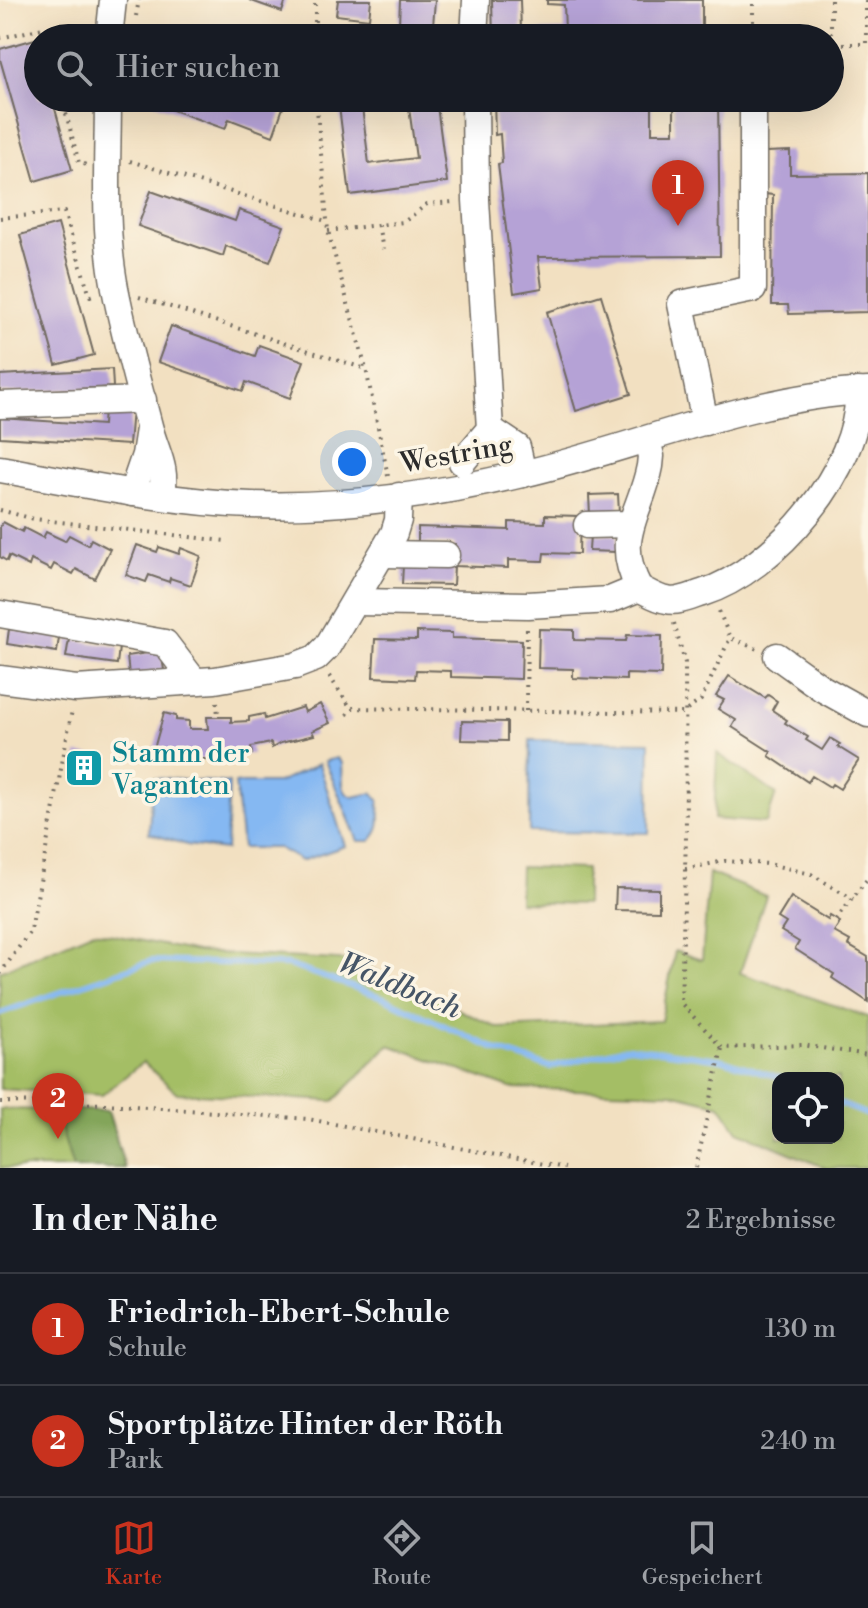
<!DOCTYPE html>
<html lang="de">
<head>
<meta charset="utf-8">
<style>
	body { margin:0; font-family:"Libre Bodoni",serif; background:#20242c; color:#f1f3f6 }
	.controls { position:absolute; right:24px; bottom:24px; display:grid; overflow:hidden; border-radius:16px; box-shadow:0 8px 32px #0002 }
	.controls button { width:72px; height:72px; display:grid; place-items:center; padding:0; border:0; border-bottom:2px solid #363941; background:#171b24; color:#f1f3f6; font:40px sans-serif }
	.you { position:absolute; left:352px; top:462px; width:28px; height:28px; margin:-20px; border:6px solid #fff; border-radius:50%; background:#1a73e8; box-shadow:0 0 0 12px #1a73e833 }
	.badge { display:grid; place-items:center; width:52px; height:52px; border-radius:50%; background:#c8321e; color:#fff; font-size:26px; font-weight:700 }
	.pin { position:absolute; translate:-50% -66px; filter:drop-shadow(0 2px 4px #0008) }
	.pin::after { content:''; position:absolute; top:42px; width:28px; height:24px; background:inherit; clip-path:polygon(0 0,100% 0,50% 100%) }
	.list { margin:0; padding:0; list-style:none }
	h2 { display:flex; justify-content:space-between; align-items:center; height:104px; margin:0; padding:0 32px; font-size:34px }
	h2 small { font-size:26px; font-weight:400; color:#9ea1a6 }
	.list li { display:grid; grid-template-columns:52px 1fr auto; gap:24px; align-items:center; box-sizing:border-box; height:112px; padding:0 32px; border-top:2px solid #363941 }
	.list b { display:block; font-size:30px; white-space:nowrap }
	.list p { margin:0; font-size:26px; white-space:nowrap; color:#9ea1a6 }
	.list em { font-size:26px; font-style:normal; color:#9ea1a6 }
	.icon { flex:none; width:44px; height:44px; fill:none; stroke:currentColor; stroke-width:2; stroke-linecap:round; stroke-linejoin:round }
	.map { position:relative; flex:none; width:868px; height:1168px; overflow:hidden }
	.search { position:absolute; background:#171b24; box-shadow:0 8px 32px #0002; left:24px; right:24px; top:24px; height:88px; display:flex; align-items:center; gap:20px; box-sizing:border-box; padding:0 28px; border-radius:44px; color:#9ea1a6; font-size:30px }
	.sheet { height:328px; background:#171b24 }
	nav { display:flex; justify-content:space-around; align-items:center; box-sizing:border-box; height:112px; border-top:2px solid #363941; background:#171b24; font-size:22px; color:#9ea1a6 }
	nav a { display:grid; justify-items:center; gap:4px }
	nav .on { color:#c8321e }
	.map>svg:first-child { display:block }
</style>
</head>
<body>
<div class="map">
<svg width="868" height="1168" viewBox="0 0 868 1168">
	<rect width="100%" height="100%" fill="#fcf5e5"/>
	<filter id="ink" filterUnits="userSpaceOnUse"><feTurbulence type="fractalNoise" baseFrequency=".0125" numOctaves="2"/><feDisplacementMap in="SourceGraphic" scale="16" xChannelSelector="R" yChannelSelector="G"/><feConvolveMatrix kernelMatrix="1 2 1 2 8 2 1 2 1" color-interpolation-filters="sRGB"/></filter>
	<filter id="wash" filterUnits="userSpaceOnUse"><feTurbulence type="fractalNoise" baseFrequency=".006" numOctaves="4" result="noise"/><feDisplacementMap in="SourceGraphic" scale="32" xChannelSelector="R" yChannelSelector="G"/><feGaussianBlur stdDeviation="1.8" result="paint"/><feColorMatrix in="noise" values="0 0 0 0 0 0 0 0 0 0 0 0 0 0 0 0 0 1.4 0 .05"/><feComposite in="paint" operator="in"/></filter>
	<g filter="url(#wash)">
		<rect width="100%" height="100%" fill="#f2e0c1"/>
		<!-- green -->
		<g fill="#a4be65" stroke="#687448" stroke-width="2" fill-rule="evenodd">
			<path d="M717,753L776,794L766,823L714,819Z"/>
			<path d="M520,867L586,869V904L519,902Z"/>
			<path d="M709,873L766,896L740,973L868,1017V1168H826L738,1131L720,1105L672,1093L510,1088L389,1045L334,1101L177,1093L143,1062L102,1095L0,1089V971L94,931L197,952L354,961L498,1028L661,1021L675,951L702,960ZM778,1078H838V1138H778Z"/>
			<path d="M0,1109L108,1111L125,1168H0Z"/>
		</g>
		<!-- forest -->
		<path fill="#83a55a" stroke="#576842" stroke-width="2" d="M61,1109L108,1111L125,1168H73L62,1132Z"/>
		<!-- water -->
		<g fill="#85b8f2" stroke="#58728e" stroke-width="2">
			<path d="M530,740L650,742L649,833L529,832Z"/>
			<path d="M337,758L342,763L343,787L346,793L353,797L373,793L379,800C379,818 384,828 370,841H358L325,761Z"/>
			<path d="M319,764L345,846L301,861L278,848H242L235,783H278Z"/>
			<path d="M152,778L229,783L226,850L187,845L149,833Z"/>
		</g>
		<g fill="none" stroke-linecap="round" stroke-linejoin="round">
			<!-- stream -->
			<g stroke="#85b8f2" stroke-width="6">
				<path d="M0,1013L151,961L288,965L382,997L497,1050L550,1067L629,1047L720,1059L781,1078"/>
				<path d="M838,1103L868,1115"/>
			</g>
		</g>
		<g id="blocks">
			<!-- building -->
			<g fill="#b5a2d6" fill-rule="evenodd">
				<path d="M249,0H286L282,12Z"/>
				<path d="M338,0H371L369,19L336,15Z"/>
				<path d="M400,0H435L433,26L399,24Z"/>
				<path d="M492,0H520L521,31L565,30L564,5L547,4V0H702V38H493Z"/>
				<path d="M35,39L38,49V98H52L72,170L35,181L0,59V49Z"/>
				<path d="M139,98H285L286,99L273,136L229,119L225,129Z"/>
				<path d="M338,98H436L447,182L350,195ZM408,101L416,158L369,164L362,107Z"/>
				<path d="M494,98H652V133H674V98H718L720,256L538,257L542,288L514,293L498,164L502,163L500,134L495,135Z"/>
				<path d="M790,151V174L868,173V312L789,314L788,305H772L773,195L765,194L766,152Z"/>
				<path d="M151,191L235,221L239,210L284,226L270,262L226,246L223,256L138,226Z"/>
				<path d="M58,224L94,355L56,365L20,235Z"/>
				<path d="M601,295L631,394L576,411L547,312Z"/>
				<path d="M171,326L255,356L259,345L304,361L290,398L246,382L243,391L158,362Z"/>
				<path d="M112,369L113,387L0,393V375Z"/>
				<path d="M104,407L132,409L129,445L0,437V418L103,425Z"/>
				<path d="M618,494L619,513L590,515L589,495Z"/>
				<path d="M545,515L580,516L579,554L544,553L543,561L508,560V568L454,566L455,544L418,543V527L509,530V522L545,523Z"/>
				<path d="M3,522L22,532L24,528L43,538L46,532L65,541L69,535L88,545L91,539L110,549L95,579L76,569L73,574L54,564L51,570L31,560L29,566L9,556L7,561L0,557V527Z"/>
				<path d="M590,534L617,535L616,552L589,551Z"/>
				<path d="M137,545L157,552L159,547L179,554L181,548L201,556L191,585L170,578L169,582L149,575L146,582L126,575Z"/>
				<path d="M403,565L454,566L453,585L402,584Z"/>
				<path d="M9,629L59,637L57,652L7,644Z"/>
				<path d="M539,629L574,630V640L626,641L627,635L662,636L661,675L626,674V680L573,678V669L538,668Z"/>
				<path d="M417,632L452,633V638L522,640L521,679L451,677V671L416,670L415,679L373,677L375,639L417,640Z"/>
				<path d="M69,639L119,647L117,664L66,657Z"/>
				<path d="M161,651L164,670L129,675L127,656Z"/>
				<path d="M729,676L765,698L768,695L777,701L772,710L787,720L785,723L808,737L806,740L822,750L830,738L840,744L838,747L859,760L840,789L832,784L830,787L812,776L808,782L769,756L771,752L732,727L736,720L718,709L724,700L716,696Z"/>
				<path d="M320,704L330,723L312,731L314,735L281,743L272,748L271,743L251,747L252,754H230V763H212V759H188V754L154,749L164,713L176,716V720L189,721V729H208L207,717H231V722L249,721V717L264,714L265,719L303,707L305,712Z"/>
				<path d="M462,721L507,722V741L461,740Z"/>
				<path d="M77,754L91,755V781L77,780Z"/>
				<path d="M616,888L659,889V911L615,910Z"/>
				<path d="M791,897L828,920L830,916L840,922L834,932L850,941L848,945L868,957V1002L832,978L834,974L795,949L799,942L781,931L786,923L778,918Z"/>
			</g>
		</g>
	</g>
	<g filter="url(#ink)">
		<use href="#blocks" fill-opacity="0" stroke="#716a60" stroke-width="2"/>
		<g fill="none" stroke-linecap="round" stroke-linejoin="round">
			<!-- minor casing -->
			<g stroke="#716a60" stroke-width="29">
				<g id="minor">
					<path d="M109,38L113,0"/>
					<path d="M474,38L476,0"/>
					<path d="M108,98C108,161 103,226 115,288C124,334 137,380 149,426C156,454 167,465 162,496"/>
					<path d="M0,405L143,400"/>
					<path d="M705,422L681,304L753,289V98"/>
					<path d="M490,429L517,447L523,474"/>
					<path d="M647,440L651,456L650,466C641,514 612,537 639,588C647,592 658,599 667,600C678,603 692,596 702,593C774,571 862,467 858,391"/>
					<path d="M462,462L490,429L476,200L475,98"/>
					<path d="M0,469C83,484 167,502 251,505C341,508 435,495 522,474C636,448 749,396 868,391"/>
					<path d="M132,493L145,455L149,429"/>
					<path d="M587,525L631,524"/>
					<path d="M383,554L446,555"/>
					<path d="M356,602L528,605L610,600L639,588"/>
					<path d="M0,614L165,643L194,681"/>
					<path d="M777,656L823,689L868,714"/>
					<path d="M0,679L76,689L215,680L295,666L316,658L327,647L394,533L398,520L399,496"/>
				</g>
			</g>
			<!-- path -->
			<g stroke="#716a60" stroke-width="4" stroke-dasharray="2 6" stroke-linecap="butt">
				<path d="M831,0V44H866V0"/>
				<path d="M136,16L139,0"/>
				<path d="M0,38L43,28L46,38"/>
				<path d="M315,38V0"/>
				<path d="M753,38V0"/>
				<path d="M62,98L79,163L87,165"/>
				<path d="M316,98L328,231L366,369L388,476"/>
				<path d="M130,161L326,221"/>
				<path d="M0,218L64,212L90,296L93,295"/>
				<path d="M378,225L383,249"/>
				<path d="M328,231L404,222L427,204L454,202"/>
				<path d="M139,297L366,369"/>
				<path d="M0,510L34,519L225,541"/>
				<path d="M719,611L730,638"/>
				<path d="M674,623L685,663L686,837L681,1003L722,1048L802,1045L868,1055"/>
				<path d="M329,676L351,708L683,713L701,700L730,638L757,649"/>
				<path d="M217,702L218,717"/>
				<path d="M526,711L527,626"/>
				<path d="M347,715L351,708"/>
				<path d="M685,869L725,861L769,864L811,874L853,899"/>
				<path d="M836,920L868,878"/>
				<path d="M0,974L31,930L72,710"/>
				<path d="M0,1102L107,1104L308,1119L564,1168"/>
				<path d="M696,1168L722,1048"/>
			</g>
			<!-- minor -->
			<use href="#minor" stroke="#fff" stroke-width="26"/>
		</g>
	</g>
	<!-- icons -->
	<defs>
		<g id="building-square" transform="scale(2)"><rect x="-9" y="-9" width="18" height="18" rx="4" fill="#0f9aa8" stroke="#fcf5e5"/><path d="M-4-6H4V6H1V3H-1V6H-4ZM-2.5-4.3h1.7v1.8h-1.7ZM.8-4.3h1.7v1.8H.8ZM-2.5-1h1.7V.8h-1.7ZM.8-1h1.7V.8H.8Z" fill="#fff"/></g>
	</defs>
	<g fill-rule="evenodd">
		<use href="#building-square" x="84" y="768"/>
	</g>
	<g text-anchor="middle" stroke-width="7" stroke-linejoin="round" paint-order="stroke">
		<!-- street labels -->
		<g font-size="28" fill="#2b2b2b" stroke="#fcf5e5">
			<text transform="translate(456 453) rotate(-10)" y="10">Westring</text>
		</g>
		<!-- culture labels -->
		<g font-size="28" fill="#0d838f" stroke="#fcf5e5" text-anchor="start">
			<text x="112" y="762">Stamm der<tspan x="112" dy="32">Vaganten</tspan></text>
		</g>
		<!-- water labels -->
		<g font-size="30" font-style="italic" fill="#465567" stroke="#fcf5e5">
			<text transform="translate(400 985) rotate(22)" y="10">Waldbach</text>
		</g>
	</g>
</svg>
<div class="controls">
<button><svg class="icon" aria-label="locate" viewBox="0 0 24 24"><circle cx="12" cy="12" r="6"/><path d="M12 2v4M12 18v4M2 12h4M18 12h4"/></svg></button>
</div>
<div class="you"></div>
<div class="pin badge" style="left:678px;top:226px">1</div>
<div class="pin badge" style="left:58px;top:1139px">2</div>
<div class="search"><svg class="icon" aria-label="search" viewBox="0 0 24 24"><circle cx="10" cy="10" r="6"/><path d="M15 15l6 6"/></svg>Hier suchen</div>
</div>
<section class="sheet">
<h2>In der Nähe<small>2 Ergebnisse</small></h2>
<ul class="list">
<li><span class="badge">1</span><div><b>Friedrich-Ebert-Schule</b><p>Schule</p></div><em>130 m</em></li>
<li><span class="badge">2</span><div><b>Sportplätze Hinter der Röth</b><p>Park</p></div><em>240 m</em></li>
</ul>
</section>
<nav>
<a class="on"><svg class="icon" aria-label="map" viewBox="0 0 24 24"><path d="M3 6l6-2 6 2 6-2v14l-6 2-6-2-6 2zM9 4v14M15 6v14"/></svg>Karte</a>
<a><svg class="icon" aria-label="directions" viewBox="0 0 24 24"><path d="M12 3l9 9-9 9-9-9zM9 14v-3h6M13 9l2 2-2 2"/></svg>Route</a>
<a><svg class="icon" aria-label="saved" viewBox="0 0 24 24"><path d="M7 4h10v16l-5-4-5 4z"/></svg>Gespeichert</a>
</nav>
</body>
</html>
